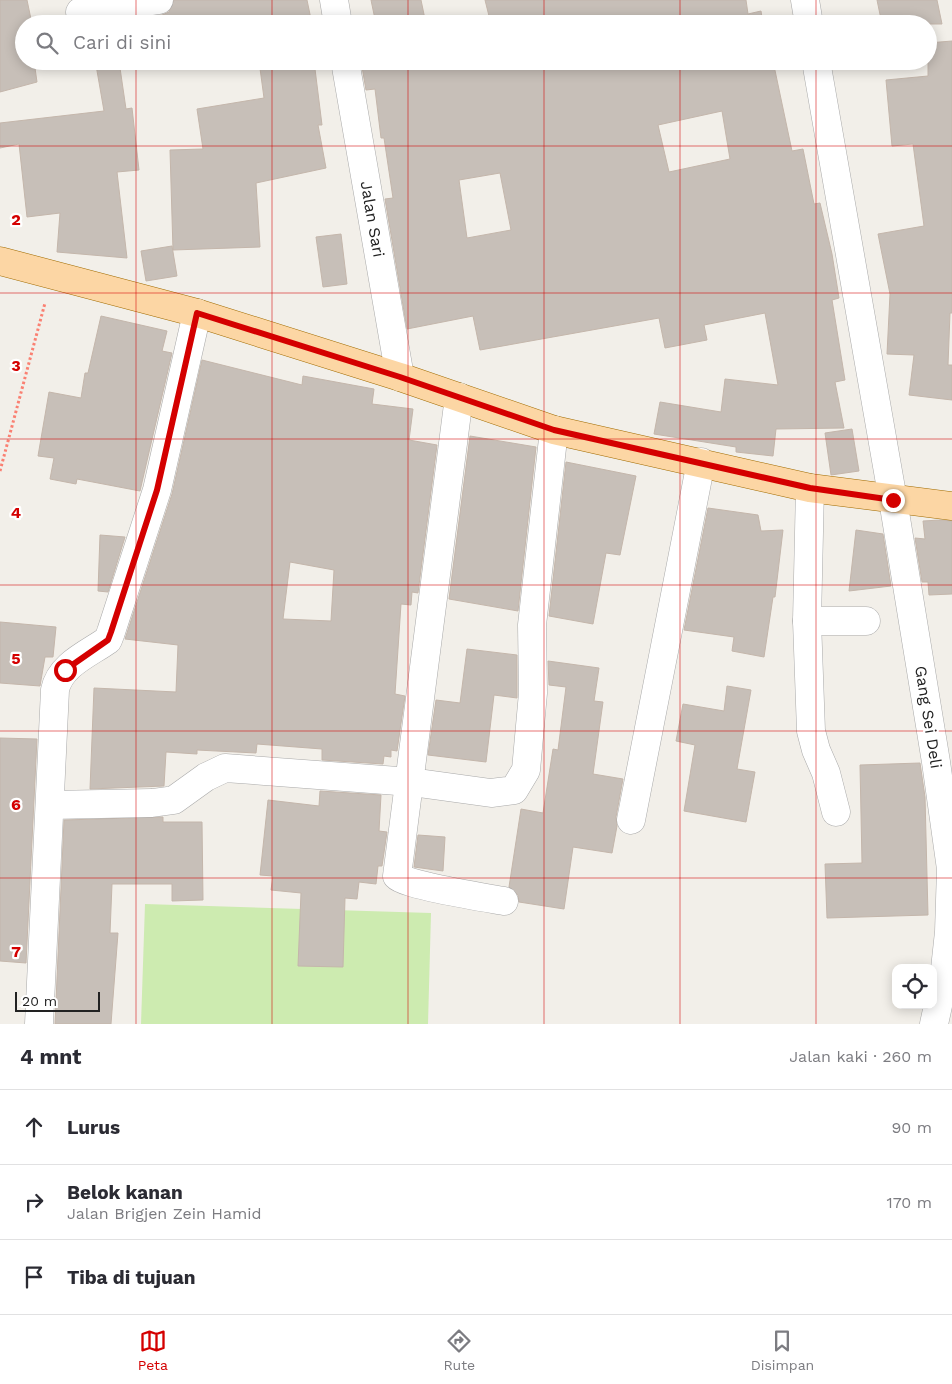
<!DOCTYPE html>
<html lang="id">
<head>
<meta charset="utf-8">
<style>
	body { margin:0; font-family:"Work Sans",sans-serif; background:#f2f2f3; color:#2b2b33 }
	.controls { position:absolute; right:15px; bottom:15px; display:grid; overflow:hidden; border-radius:10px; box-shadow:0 2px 12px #0003 }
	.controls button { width:45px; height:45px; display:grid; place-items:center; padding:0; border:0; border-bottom:1px solid #e1e1e2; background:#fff; color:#2b2b33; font:25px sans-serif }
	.scale { position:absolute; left:15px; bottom:12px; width:85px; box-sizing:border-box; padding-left:5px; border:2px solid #222; border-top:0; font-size:14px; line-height:18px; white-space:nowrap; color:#222; -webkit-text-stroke:4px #fff; paint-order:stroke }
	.stop { position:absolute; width:15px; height:15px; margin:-11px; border:4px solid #d40000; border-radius:50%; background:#fff }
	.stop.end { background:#d40000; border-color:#fff; box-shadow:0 1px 5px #0008 }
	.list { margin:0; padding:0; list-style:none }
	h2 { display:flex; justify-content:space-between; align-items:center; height:65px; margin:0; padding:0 20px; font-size:21px }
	h2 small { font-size:16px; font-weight:400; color:#7c7c81 }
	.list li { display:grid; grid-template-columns:32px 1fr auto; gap:15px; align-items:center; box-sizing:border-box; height:75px; padding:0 20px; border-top:1px solid #e1e1e2 }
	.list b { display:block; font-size:19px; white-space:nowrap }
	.list p { margin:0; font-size:16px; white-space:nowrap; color:#7c7c81 }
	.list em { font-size:16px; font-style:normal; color:#7c7c81 }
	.icon { flex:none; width:28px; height:28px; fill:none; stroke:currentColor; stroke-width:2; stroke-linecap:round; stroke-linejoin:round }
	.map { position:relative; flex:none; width:952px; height:1024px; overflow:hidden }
	.search { position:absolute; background:#fff; box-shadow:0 2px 12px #0003; left:15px; right:15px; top:15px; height:55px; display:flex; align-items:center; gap:12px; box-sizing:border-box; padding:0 18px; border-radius:28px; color:#7c7c81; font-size:19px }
	.sheet { height:290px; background:#fff }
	nav { display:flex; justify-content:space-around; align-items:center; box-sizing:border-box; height:70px; border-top:1px solid #e1e1e2; background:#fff; font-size:14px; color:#7c7c81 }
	nav a { display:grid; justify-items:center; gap:2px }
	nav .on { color:#d40000 }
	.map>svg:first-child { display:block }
</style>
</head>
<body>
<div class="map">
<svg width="952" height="1024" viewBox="0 0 952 1024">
	<rect width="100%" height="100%" fill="#f2efe9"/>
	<!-- grass -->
	<path fill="#cdebb0" d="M145,904L431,913L428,1024H141Z"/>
	<!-- building -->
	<g fill="#c7bfb8" stroke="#c4b6ab" fill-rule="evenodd">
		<path d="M0,0H27L32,24H24V61H34L37,82L0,92Z"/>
		<path d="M174,0H307L312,24H107L162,15L169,12Z"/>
		<path d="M371,0H421L426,24H376Z"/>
		<path d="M485,0H746L748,14L761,11L763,24H450L489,16Z"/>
		<path d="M877,0H937L942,24H882Z"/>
		<path d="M952,41V313H950L948,365H952V400L909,395L914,355L887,354L890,294L878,234L924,226L913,144L892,146L886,80L928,76V43Z"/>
		<path d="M79,61H154L120,68L126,109L132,108L139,170L117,172L127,258L57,252L60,213L27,217L19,144L0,148V123L104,111L96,65L81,69Z"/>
		<path d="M259,61H314L322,125H318L326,168L256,183L260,247L173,250L170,150L203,149L197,109L264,98Z"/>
		<path d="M361,61H773L792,151L803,149L814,204L820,203L832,254L839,298L832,300L845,380L835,382L844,428L776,429L773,456L736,452V447L654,434L660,402L721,412L725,379L778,385L765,313L704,325L707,340L665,348L659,318L480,350L473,316L407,329L385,199L393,198L384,138H381L375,89L366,90ZM722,111L730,159L669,172L658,125ZM500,173L511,230L467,238L459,180Z"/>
		<path d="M341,234L347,284L323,287L316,237Z"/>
		<path d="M172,246L177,276L146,281L141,251Z"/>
		<path d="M101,316L167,331L162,351L172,353L140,491L77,479L76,484L50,479L54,458L38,456L49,392L81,398L85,373H88Z"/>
		<path d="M202,360L302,385L303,376L374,389L372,404L413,409L409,440L437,445L418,593L412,592L411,605L401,604L395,694L405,696L397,751L391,750V757L384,756L383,764L322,760V749L257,744L256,753L197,750V754L166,752L164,786L90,789L94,688L176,692L178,645L125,639L172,494ZM290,562L334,570L331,621L283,619Z"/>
		<path d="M852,429L859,471L831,475L825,433Z"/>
		<path d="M470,436L536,447L518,611L449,599Z"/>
		<path d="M566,462L636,476L620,555L606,553L593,624L549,616Z"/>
		<path d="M708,508L758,515L761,531L783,530L775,597H773L764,657L732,651L734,637L684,630Z"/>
		<path d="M940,520L952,521V594L929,595L928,582H922L915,538L925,539L923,521Z"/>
		<path d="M856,530L883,534L891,586L849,591Z"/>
		<path d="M100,535L125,537L108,592L98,591Z"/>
		<path d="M0,622L56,627L53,657H45L40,686L0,683Z"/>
		<path d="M467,649L517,655V698L494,695L486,762L428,755L436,700L460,703Z"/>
		<path d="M548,661L599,668L594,701L603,702L593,774L623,779L616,817L617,826L612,853L573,847L564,909L519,902L518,895L509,887L521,809L543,813L553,749L558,750L566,687L549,685Z"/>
		<path d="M727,686L751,690L737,769L755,772L746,822L684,811L695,745L676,741L683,704L724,711Z"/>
		<path d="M0,738L37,739L26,963L0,961Z"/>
		<path d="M920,763L925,797L928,915L827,918L825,864L862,863L860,765Z"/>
		<path d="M320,791L381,795L379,831L387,832L382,866H378L376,884L359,882L357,899L345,898L343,967L298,966L301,893L271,890L273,876L260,875L268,800L319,806Z"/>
		<path d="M163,817V822H202L203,900L172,901V884H112L110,933H118L111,1024H55L64,820Z"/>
		<path d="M418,835L445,837L443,871L414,867Z"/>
	</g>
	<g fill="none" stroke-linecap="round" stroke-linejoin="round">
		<!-- minor casing -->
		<g stroke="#a9a9a9" stroke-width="29">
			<g id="minor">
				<path d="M334,0L338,24"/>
				<path d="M805,0L809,24"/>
				<path d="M80,12L159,0"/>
				<path d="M345,61L400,377"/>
				<path d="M816,61L893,500L936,762L951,869L949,932L944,978L934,1024"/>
				<path d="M459,397L397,876C405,885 487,898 504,901"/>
				<path d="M810,488L807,621L811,731L816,750L826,773L836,812"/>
				<path d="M807,621H866"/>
				<path d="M50,805L152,803L174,800L206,777L225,768L411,782L491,793L514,790L526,770L533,693L532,625L554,430"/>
				<path d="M631,820L701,462"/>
				<path d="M39,1024L55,690C60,665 88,654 108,640L111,632L157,490L197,313"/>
			</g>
		</g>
		<!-- major casing -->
		<g stroke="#a06b00" stroke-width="29">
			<path id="major" d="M0,261L197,313L400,377L554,430L810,488L952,506"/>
		</g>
		<!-- path -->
		<path stroke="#fa8072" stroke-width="3" stroke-dasharray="2.5 2.5" stroke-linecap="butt" d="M0,471L45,303"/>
		<!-- minor -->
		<use href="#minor" stroke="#fff" stroke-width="28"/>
		<!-- major -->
		<use href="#major" stroke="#fcd6a4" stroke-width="28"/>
	</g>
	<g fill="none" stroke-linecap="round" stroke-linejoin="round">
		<!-- route -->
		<path stroke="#d40000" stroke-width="6" d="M65,670L108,640L111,632L157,490L197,313L400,377L554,430L810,488L893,500"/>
	</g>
	<!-- grid -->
	<path fill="none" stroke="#d40000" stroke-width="1" stroke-opacity="0.55" d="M136,0V24M272,0V24M408,0V24M544,0V24M680,0V24M816,0V24M136,61V1024M272,61V1024M408,61V1024M544,61V1024M680,61V1024M816,61V1024M0,146H952M0,293H952M0,439H952M0,585H952M0,731H952M0,878H952"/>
	<g text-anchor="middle" stroke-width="4.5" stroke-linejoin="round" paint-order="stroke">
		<!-- street labels -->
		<g font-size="16" fill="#222" stroke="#fff">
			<text transform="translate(373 219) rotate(80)" y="6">Jalan Sari</text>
			<text transform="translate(929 717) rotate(81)" y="6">Gang Sei Deli</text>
		</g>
	</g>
	<g font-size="16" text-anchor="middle" font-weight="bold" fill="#d40000" stroke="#fff" stroke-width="4.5" stroke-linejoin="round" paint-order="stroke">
		<text x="16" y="225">2</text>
		<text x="16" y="371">3</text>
		<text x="16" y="518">4</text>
		<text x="16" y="664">5</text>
		<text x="16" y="810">6</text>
		<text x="16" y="957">7</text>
	</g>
</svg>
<div class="controls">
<button><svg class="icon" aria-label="locate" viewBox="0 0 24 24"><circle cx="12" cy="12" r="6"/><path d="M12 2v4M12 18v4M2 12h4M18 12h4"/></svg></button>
</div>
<div class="scale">20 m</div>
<div class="stop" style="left:65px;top:670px"></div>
<div class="stop end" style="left:893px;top:500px"></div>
<div class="search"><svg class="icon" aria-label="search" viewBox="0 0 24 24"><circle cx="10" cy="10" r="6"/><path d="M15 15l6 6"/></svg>Cari di sini</div>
</div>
<section class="sheet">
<h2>4 mnt<small>Jalan kaki · 260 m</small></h2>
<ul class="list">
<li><svg class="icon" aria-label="ahead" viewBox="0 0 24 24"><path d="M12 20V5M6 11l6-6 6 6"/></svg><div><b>Lurus</b></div><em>90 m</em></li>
<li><svg class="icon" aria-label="right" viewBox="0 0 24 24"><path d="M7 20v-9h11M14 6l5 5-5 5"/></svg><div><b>Belok kanan</b><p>Jalan Brigjen Zein Hamid</p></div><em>170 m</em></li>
<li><svg class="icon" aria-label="arrive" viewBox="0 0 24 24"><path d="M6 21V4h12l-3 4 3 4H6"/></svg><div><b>Tiba di tujuan</b></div></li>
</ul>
</section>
<nav>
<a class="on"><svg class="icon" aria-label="map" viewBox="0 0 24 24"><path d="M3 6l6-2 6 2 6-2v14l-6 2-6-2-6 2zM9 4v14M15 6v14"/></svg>Peta</a>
<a><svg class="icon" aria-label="directions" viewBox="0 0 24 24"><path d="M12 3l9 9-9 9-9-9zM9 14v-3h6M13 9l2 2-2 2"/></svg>Rute</a>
<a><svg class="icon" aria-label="saved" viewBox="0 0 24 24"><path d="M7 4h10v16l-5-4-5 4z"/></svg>Disimpan</a>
</nav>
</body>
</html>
